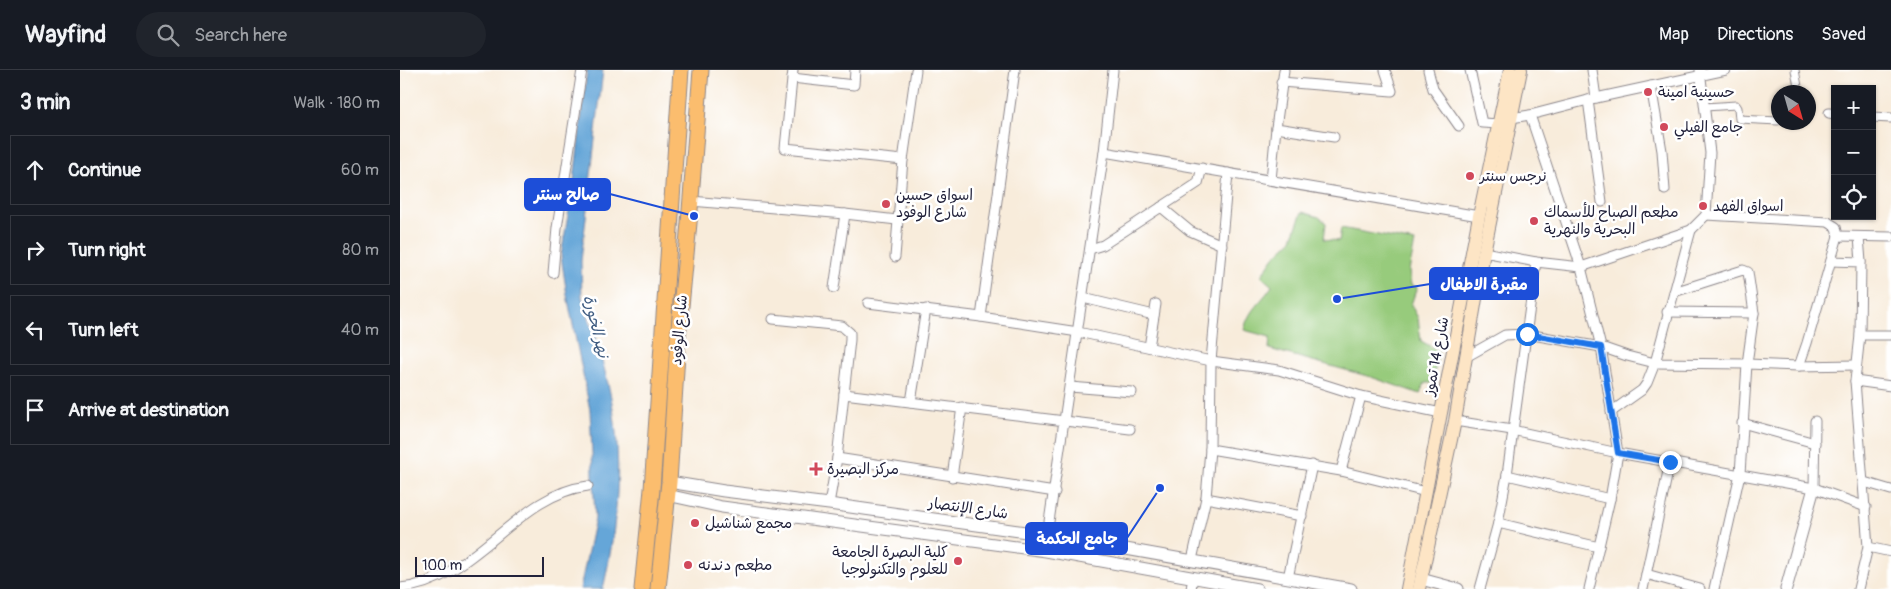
<!DOCTYPE html>
<html lang="en">
<head>
<meta charset="utf-8">
<style>
	body { margin:0; font-family:Pangolin,"Playpen Sans Arabic",sans-serif; background:#20242c; color:#f1f3f6 }
	.controls { position:absolute; right:15px; top:15px; display:grid; overflow:hidden; border-radius:0px; box-shadow:0 1px 4px #0004 }
	.controls button { width:45px; height:45px; display:grid; place-items:center; padding:0; border:0; border-bottom:1px solid #363941; background:#171b24; color:#f1f3f6; font:25px sans-serif }
	.compass { position:absolute; left:1371px; top:15px; width:45px; height:45px; border-radius:50%; background:#171b24; box-shadow:0 1px 4px #0004; rotate:143deg }
	.scale { position:absolute; left:15px; bottom:12px; width:129px; box-sizing:border-box; padding-left:5px; border:2px solid #22223b; border-top:0; font-size:14px; line-height:18px; white-space:nowrap; color:#22223b; -webkit-text-stroke:4px #fff; paint-order:stroke }
	.stop { position:absolute; width:15px; height:15px; margin:-11px; border:4px solid #1a73e8; border-radius:50%; background:#fff }
	.stop.end { background:#1a73e8; border-color:#fff; box-shadow:0 1px 5px #0008 }
	.list { margin:0; padding:0; list-style:none }
	h2 { display:flex; justify-content:space-between; align-items:center; height:65px; margin:0; padding:0 20px; font-size:21px }
	h2 small { font-size:16px; font-weight:400; color:#9ea1a6 }
	.list li { display:grid; grid-template-columns:32px 1fr auto; gap:15px; align-items:center; box-sizing:border-box; height:70px; margin:0 10px 10px; padding:0 10px; border:1px solid #363941; border-radius:0px }
	.list b { display:block; font-size:19px; white-space:nowrap }
	.list em { font-size:16px; font-style:normal; color:#9ea1a6 }
	.icon { flex:none; width:28px; height:28px; fill:none; stroke:currentColor; stroke-width:2; stroke-linecap:round; stroke-linejoin:round }
	.map { position:relative; flex:none; width:1491px; height:519px; overflow:hidden }
	header { display:flex; align-items:center; gap:30px; box-sizing:border-box; height:70px; padding:0 25px; background:#171b24; border-bottom:1px solid #363941 }
	header strong { font-size:24px }
	nav { display:flex; gap:28px; margin-inline-start:auto; font-size:18px }
	.search { width:350px; height:45px; background:#20242c; display:flex; align-items:center; gap:12px; box-sizing:border-box; padding:0 18px; border-radius:28px; color:#9ea1a6; font-size:19px }
	main { display:flex }
	aside { flex:1; background:#171b24 }
	.map>svg:first-child { display:block }
</style>
</head>
<body>
<header>
<strong>Wayfind</strong>
<div class="search"><svg class="icon" aria-label="search" viewBox="0 0 24 24"><circle cx="10" cy="10" r="6"/><path d="M15 15l6 6"/></svg>Search here</div>
<nav><a>Map</a><a>Directions</a><a>Saved</a></nav>
</header>
<main>
<aside>
<h2>3 min<small>Walk · 180 m</small></h2>
<ul class="list">
<li><svg class="icon" aria-label="ahead" viewBox="0 0 24 24"><path d="M12 20V5M6 11l6-6 6 6"/></svg><div><b>Continue</b></div><em>60 m</em></li>
<li><svg class="icon" aria-label="right" viewBox="0 0 24 24"><path d="M7 20v-9h11M14 6l5 5-5 5"/></svg><div><b>Turn right</b></div><em>80 m</em></li>
<li><svg class="icon" aria-label="left" viewBox="0 0 24 24"><path d="M17 20v-9H6M10 6l-5 5 5 5"/></svg><div><b>Turn left</b></div><em>40 m</em></li>
<li><svg class="icon" aria-label="arrive" viewBox="0 0 24 24"><path d="M6 21V4h12l-3 4 3 4H6"/></svg><div><b>Arrive at destination</b></div></li>
</ul>
</aside>
<div class="map">
<svg width="1491" height="519" viewBox="0 0 1491 519">
	<rect width="100%" height="100%" fill="#fff"/>
	<filter id="ink" filterUnits="userSpaceOnUse"><feTurbulence type="fractalNoise" baseFrequency=".02" numOctaves="2"/><feDisplacementMap in="SourceGraphic" scale="10" xChannelSelector="R" yChannelSelector="G"/><feConvolveMatrix kernelMatrix="1 2 1 2 8 2 1 2 1" color-interpolation-filters="sRGB"/></filter>
	<filter id="wash" filterUnits="userSpaceOnUse"><feTurbulence type="fractalNoise" baseFrequency=".0096" numOctaves="4" result="noise"/><feDisplacementMap in="SourceGraphic" scale="20" xChannelSelector="R" yChannelSelector="G"/><feGaussianBlur stdDeviation="1.12" result="paint"/><feColorMatrix in="noise" values="0 0 0 0 0 0 0 0 0 0 0 0 0 0 0 0 0 1.4 0 .05"/><feComposite in="paint" operator="in"/></filter>
	<g filter="url(#wash)">
		<rect width="100%" height="100%" fill="#f8ecdb"/>
		<!-- green -->
		<path fill="#97cb7c" stroke="#5c765c" d="M902,142L919,147L926,153L924,169L939,171L941,158L1015,172L1009,201L1011,215L1017,217L1011,235L1018,248L1021,271L1039,281L1032,313H1025L1020,324L971,307L869,279L870,267L844,260C849,238 861,233 872,216L861,206L874,187L891,171Z"/>
		<!-- water -->
		<path fill="#65a6d8" stroke="#44648a" d="M187,0H203L181,191L182,227C192,257 202,287 209,318C224,383 218,454 203,519H180L195,448L190,340L167,225L161,186L174,110Z"/>
	</g>
	<g filter="url(#ink)">
		<g fill="none" stroke-linecap="round" stroke-linejoin="round">
			<!-- pedestrian casing -->
			<g stroke="#8d878b" stroke-width="9">
				<g id="pedestrian">
					<path d="M1395,0L1399,22"/>
					<path d="M1305,37L1336,35L1338,38L1339,49L1378,51"/>
				</g>
			</g>
			<!-- minor casing -->
			<g stroke="#8d878b" stroke-width="11">
				<g id="minor">
					<path d="M393,0L385,78L503,90"/>
					<path d="M1028,0L1033,19L1059,56"/>
					<path d="M1070,0L1082,53L1100,54"/>
					<path d="M1192,0L1196,28"/>
					<path d="M392,8L454,15L455,0"/>
					<path d="M881,12L992,21L985,0"/>
					<path d="M1251,16L1262,81L1265,120"/>
					<path d="M1188,30L1202,132"/>
					<path d="M1429,43L1435,44"/>
					<path d="M1130,45L1181,197L1201,277L1218,383L1210,429L1189,519"/>
					<path d="M1472,47L1491,48"/>
					<path d="M1111,48L1130,45L1196,28L1326,0"/>
					<path d="M876,58L934,67"/>
					<path d="M704,82L1079,146"/>
					<path d="M871,110L876,58L884,0"/>
					<path d="M291,131L445,144L497,150"/>
					<path d="M761,137L790,161L822,175"/>
					<path d="M1306,145L1428,152L1436,157L1438,166L1407,273L1399,296"/>
					<path d="M1438,166L1491,167"/>
					<path d="M690,179L703,175L798,113L802,98"/>
					<path d="M1084,182L1136,192L1181,197L1291,160L1306,145L1310,83L1300,0"/>
					<path d="M495,187L503,90L516,0"/>
					<path d="M1431,191L1461,192"/>
					<path d="M153,203L157,158L182,0"/>
					<path d="M434,218L445,144"/>
					<path d="M1274,222L1343,200L1348,202L1354,243L1347,294L1340,404L1314,519"/>
					<path d="M683,228L754,245"/>
					<path d="M468,233L581,247L678,262L811,291L879,300L961,326L1041,343"/>
					<path d="M1267,242L1354,243"/>
					<path d="M581,247L615,0"/>
					<path d="M373,249L442,256L450,263V270L437,388L429,434"/>
					<path d="M1460,265H1491"/>
					<path d="M749,277L756,234"/>
					<path d="M1066,287L1105,265L1127,264L1201,277L1227,286L1255,293L1347,294L1399,296L1456,295"/>
					<path d="M1455,311L1491,316"/>
					<path d="M670,317L732,322"/>
					<path d="M444,324L730,359"/>
					<path d="M511,332L526,239"/>
					<path d="M1211,342L1242,320L1247,313L1255,293L1291,160"/>
					<path d="M1055,351L1112,360L1218,383L1414,418L1466,437"/>
					<path d="M1342,353L1415,373"/>
					<path d="M810,379L941,401L1026,422"/>
					<path d="M437,388L655,422"/>
					<path d="M941,401L961,326"/>
					<path d="M1107,405L1210,429"/>
					<path d="M552,407L562,337"/>
					<path d="M1464,412L1491,420"/>
					<path d="M1414,418L1415,351"/>
					<path d="M806,428L902,446"/>
					<path d="M1098,453L1199,477"/>
					<path d="M647,465L704,82L713,0"/>
					<path d="M1468,477L1491,482"/>
					<path d="M792,490L806,428L810,379L811,291L828,103"/>
					<path d="M1246,504L1300,519"/>
					<path d="M888,508L912,395"/>
					<path d="M0,518C75,512 116,424 188,416"/>
					<path d="M791,519L793,507"/>
					<path d="M1080,519L1098,453L1107,405L1136,192"/>
					<path d="M1243,519L1270,392"/>
					<path d="M1458,519L1468,477L1455,311L1460,265L1461,192L1459,167"/>
				</g>
			</g>
			<!-- tertiary casing -->
			<g stroke="#8d878b" stroke-width="13">
				<g id="tertiary">
					<path d="M269,412L324,421L429,434L647,465L951,519"/>
					<path d="M267,425L322,437L646,481L857,519"/>
					<path d="M1021,509L1058,519"/>
					<path d="M1386,519L1414,418"/>
				</g>
			</g>
			<!-- secondary casing -->
			<g stroke="#8d878b" stroke-width="14">
				<g id="secondary">
					<path d="M1007,519L1079,146L1110,0"/>
					<path d="M1019,519L1055,351L1084,182L1121,0"/>
				</g>
			</g>
			<!-- primary casing -->
			<g stroke="#8d878b" stroke-width="17">
				<g id="primary">
					<path d="M242,519L252,419L281,0"/>
					<path d="M258,519L269,412L278,268L289,153L301,0"/>
				</g>
			</g>
			<!-- pedestrian -->
			<use href="#pedestrian" stroke="#fff" stroke-width="7"/>
			<!-- minor -->
			<use href="#minor" stroke="#fff" stroke-width="9"/>
			<!-- tertiary -->
			<use href="#tertiary" stroke="#fff" stroke-width="11"/>
			<!-- secondary -->
			<use href="#secondary" stroke="#fde5c5" stroke-width="12"/>
			<!-- primary -->
			<use href="#primary" stroke="#fbbd6e" stroke-width="15"/>
		</g>
	</g>
	<g fill="none" stroke-linecap="round" stroke-linejoin="round" filter="url(#ink)">
		<!-- route -->
		<path stroke="#1a73e8" stroke-width="6" d="M1127,264L1201,277L1218,383L1270,392"/>
	</g>
	<!-- markers -->
	<g fill="#d1495b" stroke="#fff" stroke-width="2">
		<circle cx="1248" cy="22" r="5"/>
		<circle cx="1264" cy="57" r="5"/>
		<circle cx="1070" cy="106" r="5"/>
		<circle cx="486" cy="134" r="5"/>
		<circle cx="1303" cy="136" r="5"/>
		<circle cx="1134" cy="151" r="5"/>
		<path d="M413.5 391.5h5v5h5v5h-5v5h-5v-5h-5v-5h5z"/>
		<circle cx="295" cy="453" r="5"/>
		<circle cx="558" cy="491" r="5"/>
		<circle cx="288" cy="495" r="5"/>
	</g>
	<g text-anchor="middle" stroke-width="5" stroke-linejoin="round" paint-order="stroke">
		<!-- poi labels -->
		<g font-size="15" fill="#22223b" stroke="#fff" text-anchor="start">
			<text x="1258" y="27">حسينية امينة</text>
			<text x="1274" y="62">جامع الفيلي</text>
			<text x="1080" y="111">نرجس سنتر</text>
			<text x="496" y="130">اسواق حسين<tspan x="496" dy="17">شارع الوفود</tspan></text>
			<text x="1313" y="141">اسواق الفهد</text>
			<text x="1144" y="147">مطعم الصباح للأسماك<tspan x="1144" dy="17">البحرية والنهرية</tspan></text>
			<text x="427" y="404">مركز البصيرة</text>
			<text x="305" y="458">مجمع شناشيل</text>
			<text x="548" y="487" text-anchor="end">كلية البصرة الجامعة<tspan x="548" dy="17">للعلوم والتكنولوجيا</tspan></text>
			<text x="298" y="500">مطعم دندنه</text>
		</g>
		<!-- street labels -->
		<g font-size="15" fill="#22223b" stroke="#fff">
			<text transform="translate(279 260) rotate(-85)" y="5">شارع الوفود</text>
			<text transform="translate(1036 286) rotate(-79)" y="5">شارع 14 تموز</text>
			<text transform="translate(568 438) rotate(8)" y="5">شارع الإنتصار</text>
		</g>
		<!-- water labels -->
		<g font-size="16" font-style="italic" fill="#405d82" stroke="#fff">
			<text transform="translate(197 256) rotate(76)" y="6">نهر الخورة</text>
		</g>
	</g>
	<!-- callouts -->
	<path fill="none" stroke="#1d4ed8" stroke-width="2" d="M294 146L210 124M937 229L1030 214M760 418L727 468"/>
	<g fill="#1d4ed8" stroke="#fff" stroke-width="2">
		<circle cx="294" cy="146" r="5"/>
		<circle cx="937" cy="229" r="5"/>
		<circle cx="760" cy="418" r="5"/>
	</g>
	<g fill="#1d4ed8" stroke="#1d4ed8" stroke-width="2">
		<rect x="125" y="109" width="85" height="31" rx="5"/>
		<rect x="1030" y="198" width="108" height="31" rx="5"/>
		<rect x="626" y="453" width="101" height="31" rx="5"/>
	</g>
	<g font-size="16" text-anchor="middle" font-weight="bold" fill="#fff">
		<text x="167" y="130">صالح سنتر</text>
		<text x="1084" y="220">مقبرة الاطفال</text>
		<text x="677" y="474">جامع الحكمة</text>
	</g>
</svg>
<div class="controls">
<button>+</button>
<button>−</button>
<button><svg class="icon" aria-label="locate" viewBox="0 0 24 24"><circle cx="12" cy="12" r="6"/><path d="M12 2v4M12 18v4M2 12h4M18 12h4"/></svg></button>
</div>
<svg class="compass" viewBox="-18 -18 36 36"><path d="M0-13l5 13h-10z" fill="#e53935"/><path d="M0 13l5-13h-10z" fill="#9ea1a6"/></svg>
<div class="scale">100 m</div>
<div class="stop" style="left:1127px;top:264px"></div>
<div class="stop end" style="left:1270px;top:392px"></div>
</div>
</main>
</body>
</html>
